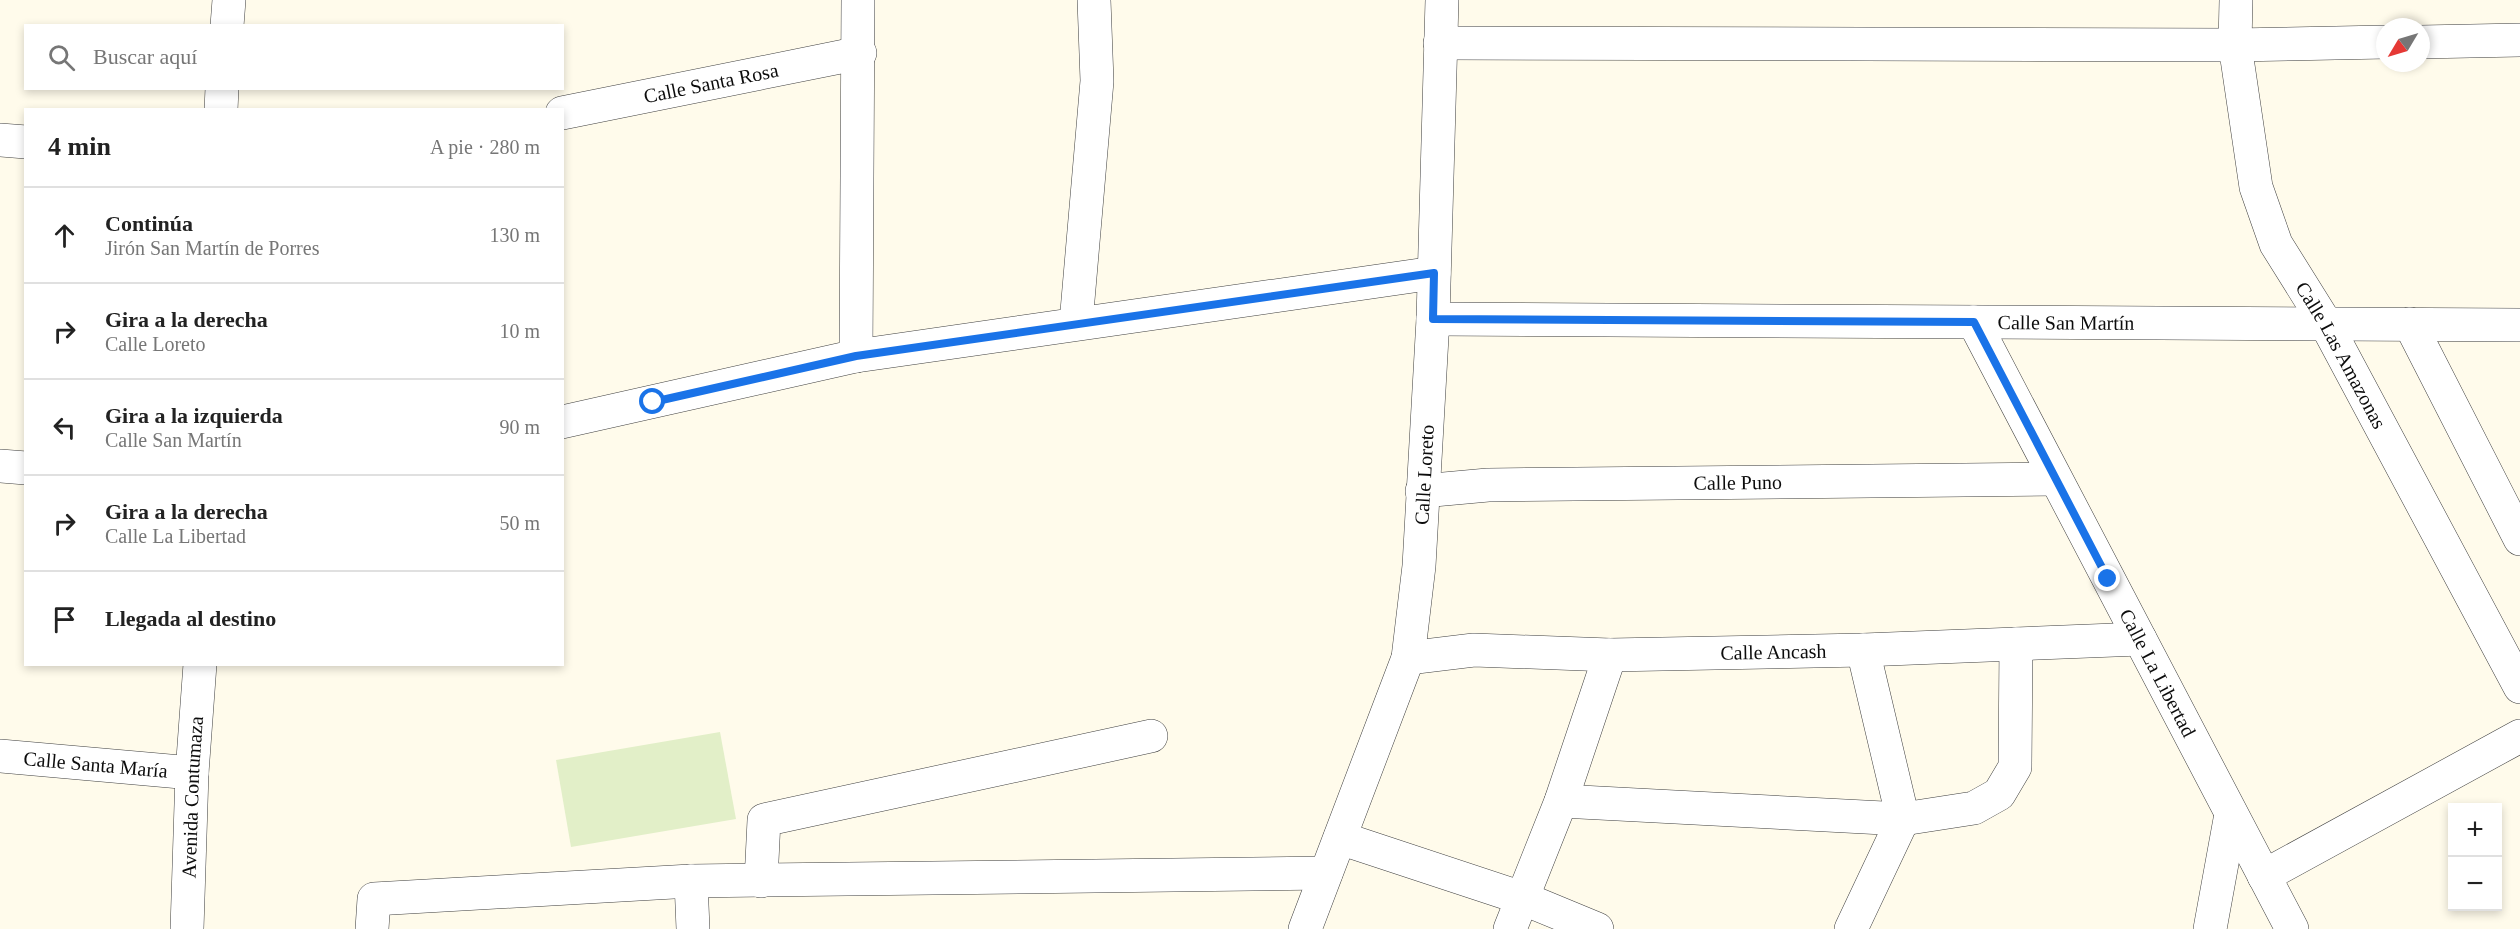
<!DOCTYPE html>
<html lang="es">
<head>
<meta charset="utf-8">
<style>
	body { margin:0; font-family:Georgia,serif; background:#f2f2f2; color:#222 }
	.controls { position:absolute; right:18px; bottom:18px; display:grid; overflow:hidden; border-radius:0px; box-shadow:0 3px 9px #0003 }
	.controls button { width:54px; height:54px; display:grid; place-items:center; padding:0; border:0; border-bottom:2px solid #e0e0e0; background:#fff; color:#222; font:30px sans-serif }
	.compass { position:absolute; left:2376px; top:18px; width:54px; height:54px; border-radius:50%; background:#fff; box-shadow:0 3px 9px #0003; rotate:232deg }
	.stop { position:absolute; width:18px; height:18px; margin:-14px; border:4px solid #1a73e8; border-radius:50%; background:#fff }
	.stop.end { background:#1a73e8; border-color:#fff; box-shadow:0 2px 6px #0008 }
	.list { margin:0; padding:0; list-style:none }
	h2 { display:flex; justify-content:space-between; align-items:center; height:78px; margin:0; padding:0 24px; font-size:26px }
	h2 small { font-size:20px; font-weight:400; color:#767676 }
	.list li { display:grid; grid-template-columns:39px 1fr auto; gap:18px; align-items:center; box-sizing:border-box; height:96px; padding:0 24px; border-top:2px solid #e0e0e0 }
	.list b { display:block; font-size:22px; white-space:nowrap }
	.list p { margin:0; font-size:20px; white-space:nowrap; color:#767676 }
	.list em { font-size:20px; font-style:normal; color:#767676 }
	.icon { flex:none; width:33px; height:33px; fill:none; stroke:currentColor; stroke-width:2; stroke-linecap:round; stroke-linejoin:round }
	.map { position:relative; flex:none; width:2520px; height:929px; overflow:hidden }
	.search { position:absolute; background:#fff; box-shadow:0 3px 9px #0003; left:24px; top:24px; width:540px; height:66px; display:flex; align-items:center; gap:15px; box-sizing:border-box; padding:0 21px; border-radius:0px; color:#767676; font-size:22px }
	.panel { position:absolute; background:#fff; box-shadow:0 3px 9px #0003; left:24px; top:108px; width:540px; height:558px; border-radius:0px }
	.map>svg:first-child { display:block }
</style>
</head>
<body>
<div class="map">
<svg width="2520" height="929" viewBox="0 0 2520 929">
	<rect width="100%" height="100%" fill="#fffbeb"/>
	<!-- pitch -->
	<path fill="#e2efc8" d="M720,732L736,819L571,847L556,760Z"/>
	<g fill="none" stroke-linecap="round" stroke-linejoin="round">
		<!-- minor casing -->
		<g stroke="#3f3f3f" stroke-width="34">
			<g id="minor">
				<path id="s1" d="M2236,0L2235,45L2256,187L2276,244L2326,324L2520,687"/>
				<path d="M227,26L229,0"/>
				<path d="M2421,42L2520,40"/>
				<path d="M1440,43L2235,45L2385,42"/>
				<path d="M221,110L222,88"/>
				<path id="s2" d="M562,113L860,53"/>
				<path d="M0,140L26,142"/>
				<path id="s3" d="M1433,319L2520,325"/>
				<path id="s4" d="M1974,322L2292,929"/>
				<path d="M1076,323L1097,81L1094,0"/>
				<path d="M2410,324L2520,539"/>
				<path d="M856,356L858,0"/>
				<path d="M562,422L856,356L1434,273"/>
				<path d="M0,466L26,468"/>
				<path id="s5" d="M1422,491L1488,485L2055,479"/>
				<path id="s6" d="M1408,658L1474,650L1610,655L1863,650L2140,639"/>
				<path id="s7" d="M0,756L192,773"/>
				<path d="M1561,801L1903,819L1974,808L1999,794L2015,767L2016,644"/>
				<path d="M1340,838L1522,898L1597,929"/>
				<path d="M2264,876L2520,736"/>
				<path d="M691,881L693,929"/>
				<path d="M761,881L764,820L1151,736"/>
				<path id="s8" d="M187,929L192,773L200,664"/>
				<path d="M372,929L374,899L691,881L1326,873"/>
				<path id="s9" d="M1305,929L1408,658L1419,566L1433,319L1442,0"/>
				<path d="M1510,929L1561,801L1610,655"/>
				<path d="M1851,929L1903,819L1863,650"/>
				<path d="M2210,929L2231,814"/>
			</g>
		</g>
		<!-- minor -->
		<use href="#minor" stroke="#fff" stroke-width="33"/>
	</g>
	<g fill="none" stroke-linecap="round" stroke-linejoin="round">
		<!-- route -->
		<path stroke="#1a73e8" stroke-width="8" d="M653,402L856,356L1434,273L1433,319L1974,322L2108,579"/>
	</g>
	<g text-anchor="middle" stroke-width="6" stroke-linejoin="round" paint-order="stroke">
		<!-- street labels -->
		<g font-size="20" fill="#0c0c0c" stroke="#fff">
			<text dy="7" stroke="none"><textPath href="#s2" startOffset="152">Calle Santa Rosa</textPath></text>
			<text dy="7" stroke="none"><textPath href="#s3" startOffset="633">Calle San Martín</textPath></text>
			<text dy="7" stroke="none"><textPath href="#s1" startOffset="378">Calle Las Amazonas</textPath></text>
			<text dy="7" stroke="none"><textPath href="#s9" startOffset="474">Calle Loreto</textPath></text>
			<text dy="7" stroke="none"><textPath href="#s5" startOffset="316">Calle Puno</textPath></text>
			<text dy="7" stroke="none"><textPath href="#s6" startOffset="366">Calle Ancash</textPath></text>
			<text dy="7" stroke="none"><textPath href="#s4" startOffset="396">Calle La Libertad</textPath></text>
			<text dy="7" stroke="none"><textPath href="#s7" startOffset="96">Calle Santa María</textPath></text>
			<text dy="7" stroke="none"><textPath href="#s8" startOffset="132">Avenida Contumaza</textPath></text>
		</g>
	</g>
</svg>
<div class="controls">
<button>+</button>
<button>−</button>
</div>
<svg class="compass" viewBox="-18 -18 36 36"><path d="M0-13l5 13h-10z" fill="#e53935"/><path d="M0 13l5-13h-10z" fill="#767676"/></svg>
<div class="stop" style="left:653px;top:402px"></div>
<div class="stop end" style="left:2108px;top:579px"></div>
<div class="search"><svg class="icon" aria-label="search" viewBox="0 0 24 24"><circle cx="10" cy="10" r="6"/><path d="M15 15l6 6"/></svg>Buscar aquí</div>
<section class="panel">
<h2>4 min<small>A pie · 280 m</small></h2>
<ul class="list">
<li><svg class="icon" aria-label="ahead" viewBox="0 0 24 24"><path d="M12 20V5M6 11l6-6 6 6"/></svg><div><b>Continúa</b><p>Jirón San Martín de Porres</p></div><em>130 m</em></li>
<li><svg class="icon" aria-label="right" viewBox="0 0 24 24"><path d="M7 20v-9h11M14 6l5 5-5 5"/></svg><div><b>Gira a la derecha</b><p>Calle Loreto</p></div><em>10 m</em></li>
<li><svg class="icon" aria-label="left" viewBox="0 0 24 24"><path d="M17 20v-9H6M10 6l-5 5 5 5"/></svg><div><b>Gira a la izquierda</b><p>Calle San Martín</p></div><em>90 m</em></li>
<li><svg class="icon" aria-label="right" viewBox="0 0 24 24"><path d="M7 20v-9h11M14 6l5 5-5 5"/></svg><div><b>Gira a la derecha</b><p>Calle La Libertad</p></div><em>50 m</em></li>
<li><svg class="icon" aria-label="arrive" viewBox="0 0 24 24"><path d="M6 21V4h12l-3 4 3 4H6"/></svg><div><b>Llegada al destino</b></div></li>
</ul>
</section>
</div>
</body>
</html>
